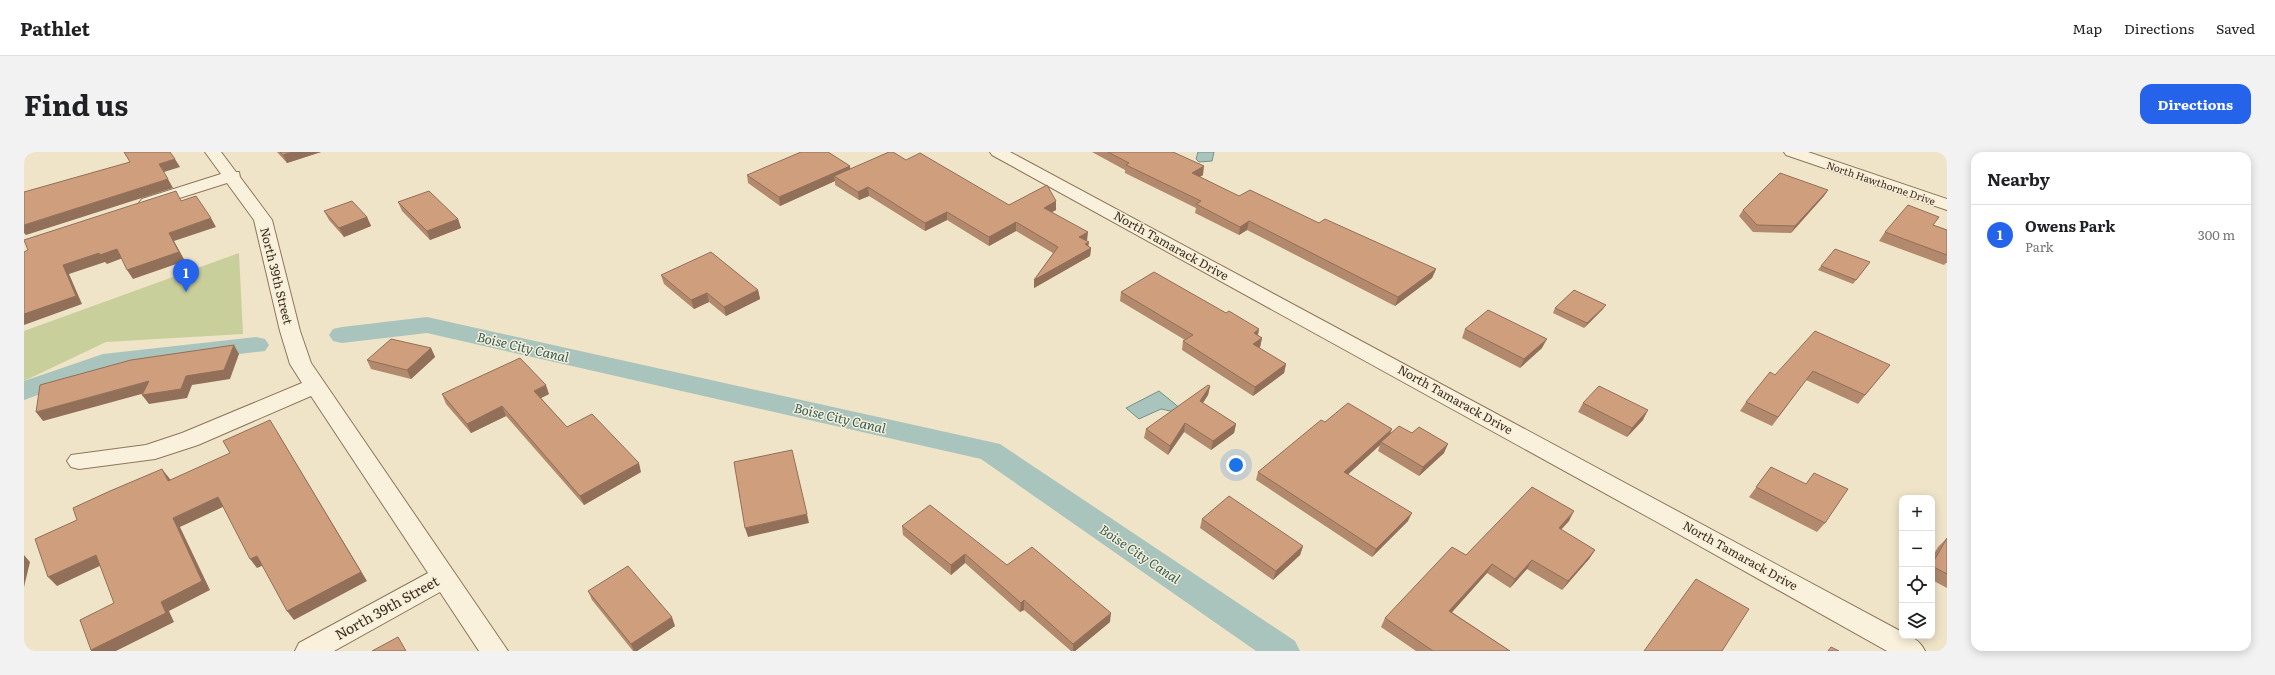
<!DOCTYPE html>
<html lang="en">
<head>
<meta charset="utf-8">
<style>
	body { margin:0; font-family:Literata,serif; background:#f2f2f2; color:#202124 }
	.controls { position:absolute; right:12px; bottom:12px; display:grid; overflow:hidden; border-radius:8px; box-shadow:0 2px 10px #0003 }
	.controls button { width:36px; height:36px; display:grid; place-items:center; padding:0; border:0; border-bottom:1px solid #e0e0e0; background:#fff; color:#202124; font:20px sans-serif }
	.you { position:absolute; left:1212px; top:313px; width:14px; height:14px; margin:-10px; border:3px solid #fff; border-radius:50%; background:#1a73e8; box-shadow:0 0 0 6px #1a73e833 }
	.badge { display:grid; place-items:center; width:26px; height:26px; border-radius:50%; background:#2563eb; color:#fff; font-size:13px; font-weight:700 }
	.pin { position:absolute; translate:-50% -33px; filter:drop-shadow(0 1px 2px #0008) }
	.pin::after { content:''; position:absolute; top:21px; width:14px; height:12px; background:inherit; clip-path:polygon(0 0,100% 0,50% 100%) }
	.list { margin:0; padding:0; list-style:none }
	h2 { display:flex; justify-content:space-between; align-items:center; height:52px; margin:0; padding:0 16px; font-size:17px }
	h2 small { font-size:13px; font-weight:400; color:#757577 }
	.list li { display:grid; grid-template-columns:26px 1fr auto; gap:12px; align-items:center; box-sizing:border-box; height:60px; padding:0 16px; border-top:1px solid #e0e0e0 }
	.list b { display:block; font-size:15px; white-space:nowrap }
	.list p { margin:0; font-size:13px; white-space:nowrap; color:#757577 }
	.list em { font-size:13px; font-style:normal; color:#757577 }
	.icon { flex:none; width:22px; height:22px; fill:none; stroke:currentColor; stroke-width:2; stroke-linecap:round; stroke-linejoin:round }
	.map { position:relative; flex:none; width:1923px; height:499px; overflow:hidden; border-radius:12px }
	header { display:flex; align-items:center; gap:24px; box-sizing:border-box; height:56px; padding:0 20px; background:#fff; border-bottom:1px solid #e0e0e0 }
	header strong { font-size:19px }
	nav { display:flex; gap:22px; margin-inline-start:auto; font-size:14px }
	.intro { display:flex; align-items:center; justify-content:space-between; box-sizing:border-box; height:96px; padding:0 24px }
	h1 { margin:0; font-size:28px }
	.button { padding:10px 18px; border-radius:12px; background:#2563eb; color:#fff; font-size:14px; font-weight:700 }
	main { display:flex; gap:24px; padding:0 24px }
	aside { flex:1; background:#fff; border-radius:12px; box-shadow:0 2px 10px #0003 }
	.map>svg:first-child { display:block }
</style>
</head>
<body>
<header>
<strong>Pathlet</strong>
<nav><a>Map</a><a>Directions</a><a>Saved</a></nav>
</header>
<div class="intro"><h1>Find us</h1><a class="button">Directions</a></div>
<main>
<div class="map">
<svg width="1923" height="499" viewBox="0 0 1923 499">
	<rect width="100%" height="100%" fill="#f0e4c8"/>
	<!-- green -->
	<path fill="#c9cf9b" d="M215,101L219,182L82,190L0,229V179Z"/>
	<!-- water -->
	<g fill="#a9c4bc" stroke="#6f938a">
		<path d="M1174,0H1190L1188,9L1175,10L1172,7Z"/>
		<path d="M1135,239L1157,257L1151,260L1137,257L1115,267L1102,256Z"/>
	</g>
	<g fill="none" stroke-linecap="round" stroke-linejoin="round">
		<!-- canal -->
		<g fill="#a9c4bc" fill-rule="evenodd">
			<path d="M403,165L976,292L1271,489L1276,499H1232L957,307L403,181L318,191L309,189L305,183L309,177L318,175Z"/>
			<path d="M232,185L241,187L245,193L241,199L83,218L0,248V229L79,202Z"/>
		</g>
		<!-- minor casing -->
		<g stroke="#8d765c" stroke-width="2">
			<g id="minor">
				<path d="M181,0H197L212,20H215L216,25L248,68L276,179L287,211L484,499H455L416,440L310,499H271L275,491L404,421L287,244L174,293L131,307L55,317L47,315L43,309L47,303L122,293L158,281L278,231L266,212L256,179L230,68L203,31L124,56L118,55L115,51L118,47L197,22Z"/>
				<path d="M966,0H986L1878,480V484C1889,484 1896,489 1901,499H1863L1633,370L968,3Z"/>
				<path d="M1760,0H1784L1923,47V58L1762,3Z"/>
			</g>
		</g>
		<!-- minor -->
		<use href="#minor" fill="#faf1dc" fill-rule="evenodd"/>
	</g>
	<!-- wall -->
	<g fill="#b2896c">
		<path d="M253,0H297L263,11Z"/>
		<path d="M1068,0H1149L1179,23L1175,25L1215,44L1295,71L1412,117L1408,126L1371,154L1223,78L1215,83L1171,61L1172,56L1101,21V18Z"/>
		<path d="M882,8L985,53L1032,58L1028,60L1063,89L1064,94L1067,96L1066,104L1010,136V128L1029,101L992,79L965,94L923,68L901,79L845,44L835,48L811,33V29L756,54L724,31L723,23L826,14V17Z"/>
		<path d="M1804,38L1800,44L1767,81L1729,80L1715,64L1719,58Z"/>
		<path d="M374,50L434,67L437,76L406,88L378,59Z"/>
		<path d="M300,59L343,65L347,74L320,85L305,68Z"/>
		<path d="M1915,65L1909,73L1923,78V111H1922L1920,113L1855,89L1861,80Z"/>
		<path d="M1846,110L1829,132L1794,118L1797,114Z"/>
		<path d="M637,123L734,138L736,147L702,164L685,150L670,157L640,132Z"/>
		<path d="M1097,140L1202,161L1235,177L1234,183L1238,186L1236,195L1235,196L1262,212L1260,221L1229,244L1158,198L1159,189L1161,188L1096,149Z"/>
		<path d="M1531,156L1579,157L1560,176L1529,161Z"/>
		<path d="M1441,177L1518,196L1496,216L1438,186Z"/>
		<path d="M407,196L411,205L387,227L347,217L343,208Z"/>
		<path d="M1866,213L1834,252L1782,228L1748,274L1716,259L1722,250L1751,223Z"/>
		<path d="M1186,234L1184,243L1179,251L1212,272L1210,281L1187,298L1160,280L1144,303L1120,286L1122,277Z"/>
		<path d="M418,242H525L517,246L543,275L617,320L560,353L482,264L447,281L422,252Z"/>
		<path d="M1559,251L1619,268L1603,285L1554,260Z"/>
		<path d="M1301,270L1366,282L1420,301L1395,324L1354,299L1356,293L1324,322L1384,369L1348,405L1232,328L1234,320Z"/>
		<path d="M1747,315L1801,371L1793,380L1725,345Z"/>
		<path d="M1178,367L1279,394L1276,403L1249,428L1176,376Z"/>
		<path d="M1545,369L1537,378L1571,398L1565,407L1538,438L1503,417L1486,436L1463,421L1428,460L1486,499H1392L1357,475L1361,466L1442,403Z"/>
		<path d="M878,374L983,413L1086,470L1051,499H1047L1000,458L996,460L941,411L927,423L879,383Z"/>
		<path d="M1923,386V436L1908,428V405L1914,395Z"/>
		<path d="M564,439L651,474L613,499H609L568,448Z"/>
	</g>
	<!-- shaded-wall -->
	<g fill="#916f58">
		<path d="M268,0H297L263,11L259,3Z"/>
		<path d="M151,7L156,15L140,20L135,12Z"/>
		<path d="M826,14L827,22L810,24L811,29L756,54L755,45Z"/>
		<path d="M1180,14L1179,23L1167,30L1168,21Z"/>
		<path d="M144,27L149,36L2,83L0,81V73Z"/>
		<path d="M844,35L845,44L835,48L834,40Z"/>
		<path d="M1804,38L1800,44L1767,81L1771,74Z"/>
		<path d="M1032,49V58L1020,64V56Z"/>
		<path d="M923,60V68L901,79V71Z"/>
		<path d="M343,65L347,74L320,85L315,76Z"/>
		<path d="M187,66L192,75L150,89L161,109L109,127L103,118L145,81Z"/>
		<path d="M434,67L437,76L406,88L403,79Z"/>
		<path d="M1225,69L1223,78L1215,83L1216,75Z"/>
		<path d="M992,70V79L965,94V85Z"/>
		<path d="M1064,80L1063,89L1055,85Z"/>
		<path d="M1065,90L1064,97L1067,96L1066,104L1010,136V128L1061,92Z"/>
		<path d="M93,97L99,106L83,112L81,110L45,122L58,152L0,173V162L39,113L75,101Z"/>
		<path d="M1412,117L1408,126L1371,154L1374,145Z"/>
		<path d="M734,138L736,147L702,164L700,155Z"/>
		<path d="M683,141L685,150L670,157L667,148Z"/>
		<path d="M1582,153L1579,157L1560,176L1563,171Z"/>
		<path d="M1235,177L1233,186L1230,181Z"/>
		<path d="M1238,186L1236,195L1227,201L1229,192Z"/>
		<path d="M1523,187L1518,196L1496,216L1500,207Z"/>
		<path d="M210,193L215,202L206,227L168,233L163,246L125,252L118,243L162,224Z"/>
		<path d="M407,196L411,205L387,227L383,218Z"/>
		<path d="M1262,212L1260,221L1229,244L1231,235Z"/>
		<path d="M125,229L132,238L19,269L12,260Z"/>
		<path d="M522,233L525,242L513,248L510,239Z"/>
		<path d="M1186,234L1184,243L1174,258L1176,249Z"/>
		<path d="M478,254L482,264L447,281L443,272Z"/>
		<path d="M1624,258L1619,268L1603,285L1608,276Z"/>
		<path d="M1161,271L1160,280L1144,303L1146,294Z"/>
		<path d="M1212,272L1210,281L1187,298L1189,289Z"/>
		<path d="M1368,277L1365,285L1357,290L1356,293L1318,328L1320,320Z"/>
		<path d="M252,278L343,429L270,468L263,459Z"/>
		<path d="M1424,292L1420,301L1395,324L1399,315Z"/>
		<path d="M615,311L617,320L560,353L556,344Z"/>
		<path d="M138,317L146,327L151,338L144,329Z"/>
		<path d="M194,345L201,354L156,375L186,438L145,459L150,470L92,499H67V498L137,450L149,366Z"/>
		<path d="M1550,359L1545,369L1529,385L1535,376Z"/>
		<path d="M1388,361L1384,369L1348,405L1352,397Z"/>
		<path d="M783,362L785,371L724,385L721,376Z"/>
		<path d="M1279,394L1276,403L1249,428L1252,419Z"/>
		<path d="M1571,398L1565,407L1538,438L1544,429Z"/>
		<path d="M941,402V411L927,423V413Z"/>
		<path d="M0,403L6,410L0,435Z"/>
		<path d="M72,403L80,412L33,434L24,425Z"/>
		<path d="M233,404L240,413L233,416L226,407Z"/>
		<path d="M1508,408L1503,417L1486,436L1491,427Z"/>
		<path d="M1468,412L1463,421L1421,468L1425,459Z"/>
		<path d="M1000,448V458L996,460L997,451Z"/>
		<path d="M1087,461L1086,470L1051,499H1049V492Z"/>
		<path d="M648,465L651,474L613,499H610L607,492Z"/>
	</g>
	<!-- building -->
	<g fill="#cf9f7d" stroke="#916f58">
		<path d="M100,0H146L151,7L135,12L144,27L0,73V40L106,10Z"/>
		<path d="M256,0H268L259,3Z"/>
		<path d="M777,0H804L826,14L755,45L723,23Z"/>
		<path d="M865,0H869L882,8L896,1L985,53L1023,33L1032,49L1020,56L1064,80L1055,85L1065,90L1061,92L1067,96L1010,128L1034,95L992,70L965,85L923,60L901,71L844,35L834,40L810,24Z"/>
		<path d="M1084,0H1149L1180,14L1168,21L1215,44L1226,38L1295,71L1301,67L1412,117L1374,145L1225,69L1216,75L1172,52L1177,49L1102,13L1105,11Z"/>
		<path d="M1756,21L1804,38L1771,74L1733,73L1719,58Z"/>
		<path d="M152,39L157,49L172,44L187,66L145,81L155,100L103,118L93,97L76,103L75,101L39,113L52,144L0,162V100L4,98L0,88Z"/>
		<path d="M405,39L434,67L403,79L374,50Z"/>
		<path d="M328,49L343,65L315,76L300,59Z"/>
		<path d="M1884,53L1915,65L1909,73L1923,78V103L1861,80Z"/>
		<path d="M1811,97L1846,110L1832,128L1797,114Z"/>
		<path d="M687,100L734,138L700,155L683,141L667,148L637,123Z"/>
		<path d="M1130,120L1202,161L1205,159L1235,177L1230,181L1238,186L1229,192L1262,212L1231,235L1159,189L1169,183L1097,140Z"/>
		<path d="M1550,138L1582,153L1563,171L1531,156Z"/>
		<path d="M1464,158L1523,187L1500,207L1441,177Z"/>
		<path d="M1791,179L1866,213L1841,243L1789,219L1754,265L1722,250L1746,220L1751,223Z"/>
		<path d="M367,187L407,196L383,218L343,208Z"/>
		<path d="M210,193L200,218L162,224L157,237L118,243L125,229L12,260L16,233L107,208Z"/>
		<path d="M496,206L522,233L510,239L543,275L568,262L615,311L556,344L478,254L443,272L418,242Z"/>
		<path d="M1184,233L1186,234L1176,249L1212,272L1189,289L1161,271L1146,294L1122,277Z"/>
		<path d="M1575,234L1624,258L1608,276L1559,251Z"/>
		<path d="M1324,251L1368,277L1320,320L1388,361L1352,397L1234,320L1297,268L1301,270Z"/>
		<path d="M246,268L337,420L263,459L233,404L226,407L194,345L149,366L178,429L137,450L142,461L67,498L56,468L90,451L72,403L24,425L11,387L53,368L49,356L86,339L138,317L144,329L206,301L199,289Z"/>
		<path d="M1375,274L1388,281L1395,275L1424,292L1399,315L1357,290Z"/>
		<path d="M768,298L783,362L721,376L710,310Z"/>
		<path d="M1747,315L1782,332L1790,321L1824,337L1801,371L1732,335Z"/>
		<path d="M1508,335L1550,359L1535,376L1571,398L1544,429L1508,408L1491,427L1468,412L1425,459L1486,499H1409L1361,466L1428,395L1442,403Z"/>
		<path d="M1205,344L1279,394L1252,419L1178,367Z"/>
		<path d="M906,353L983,413L1008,395L1087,461L1049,492L1000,448L997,451L941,402L927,413L878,374Z"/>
		<path d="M1923,386V422L1908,414V412Z"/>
		<path d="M604,414L648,465L607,492L564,439Z"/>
		<path d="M1672,427L1725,457L1698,499H1620Z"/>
		<path d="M374,485L382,499H348Z"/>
		<path d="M1807,495L1815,499H1804Z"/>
	</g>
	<g text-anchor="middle" stroke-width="3" stroke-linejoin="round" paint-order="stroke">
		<!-- far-street labels -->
		<g font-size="10" fill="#3d2e20" stroke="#f7eed8">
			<text transform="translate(1857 31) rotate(19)" y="4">North Hawthorne Drive</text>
		</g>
		<!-- street labels -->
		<g font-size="12" fill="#3d2e20" stroke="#f7eed8">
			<text transform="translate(1147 94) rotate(29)" y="4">North Tamarack Drive</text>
			<text transform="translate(252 124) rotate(76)" y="4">North 39th Street</text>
			<text transform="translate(1431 248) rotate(29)" y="4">North Tamarack Drive</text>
			<text transform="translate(1716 404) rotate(29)" y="4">North Tamarack Drive</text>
		</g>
		<!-- water labels -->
		<g font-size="13" font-style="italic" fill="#2f5d5a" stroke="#f7eed8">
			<text transform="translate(499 195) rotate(13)" y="5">Boise City Canal</text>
			<text transform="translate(816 266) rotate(13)" y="5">Boise City Canal</text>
			<text transform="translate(1116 402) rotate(34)" y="5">Boise City Canal</text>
		</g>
		<!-- near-street labels -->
		<g font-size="14" fill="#3d2e20" stroke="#f7eed8">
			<text transform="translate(363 456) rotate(-29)" y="5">North 39th Street</text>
		</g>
	</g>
</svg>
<div class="controls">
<button>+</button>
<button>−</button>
<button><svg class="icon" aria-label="locate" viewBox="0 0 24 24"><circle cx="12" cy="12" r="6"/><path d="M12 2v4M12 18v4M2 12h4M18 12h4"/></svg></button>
<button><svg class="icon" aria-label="layers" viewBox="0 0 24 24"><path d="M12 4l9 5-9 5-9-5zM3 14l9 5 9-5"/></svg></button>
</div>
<div class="you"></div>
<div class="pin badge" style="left:162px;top:140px">1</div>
</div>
<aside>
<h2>Nearby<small></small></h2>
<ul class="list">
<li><span class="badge">1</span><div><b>Owens Park</b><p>Park</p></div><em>300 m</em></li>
</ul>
</aside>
</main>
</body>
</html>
